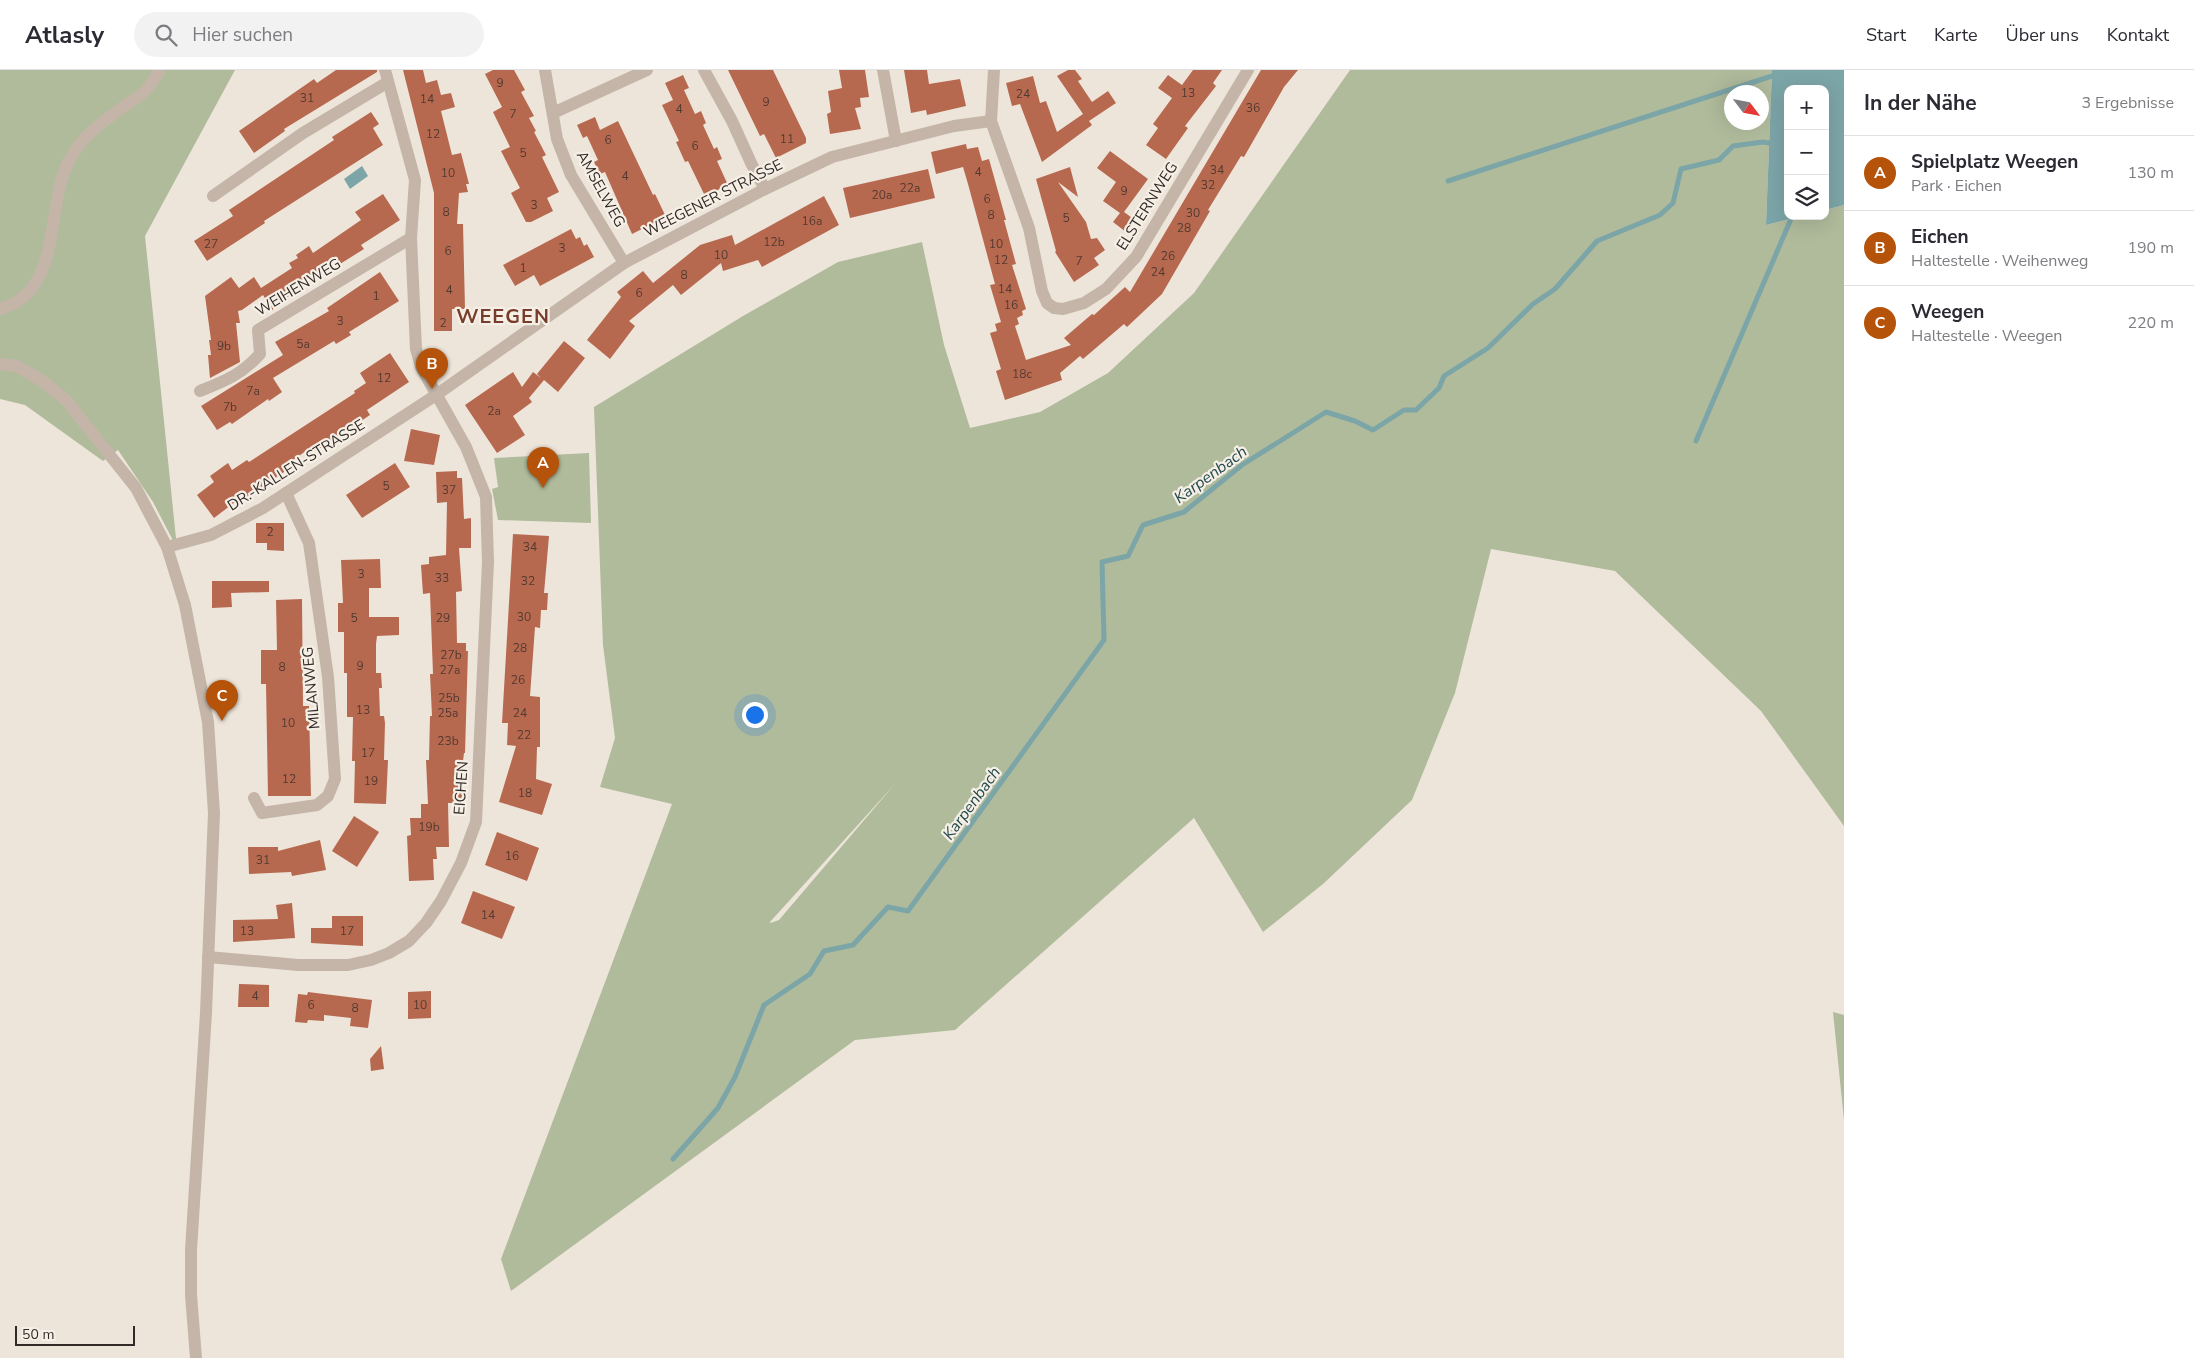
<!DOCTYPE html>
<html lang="de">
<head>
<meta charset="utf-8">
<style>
	body { margin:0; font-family:"Nunito Sans",sans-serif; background:#f2f2f3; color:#2b2b33 }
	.controls { position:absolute; right:15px; top:15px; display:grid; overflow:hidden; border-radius:10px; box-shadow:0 5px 20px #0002 }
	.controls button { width:45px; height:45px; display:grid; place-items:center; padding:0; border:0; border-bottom:1px solid #e1e1e2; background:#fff; color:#2b2b33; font:25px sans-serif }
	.compass { position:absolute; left:1724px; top:15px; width:45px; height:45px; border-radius:50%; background:#fff; box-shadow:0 5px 20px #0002; rotate:122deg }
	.scale { position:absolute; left:15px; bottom:12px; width:120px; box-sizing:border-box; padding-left:5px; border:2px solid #322a27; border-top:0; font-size:14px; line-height:18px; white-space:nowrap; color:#322a27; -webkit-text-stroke:4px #f6efe6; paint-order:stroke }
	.you { position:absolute; left:754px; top:644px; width:18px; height:18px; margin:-12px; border:4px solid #fff; border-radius:50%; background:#1a73e8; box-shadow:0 0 0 8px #1a73e833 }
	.badge { display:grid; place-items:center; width:32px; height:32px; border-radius:50%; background:#b45309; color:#fff; font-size:16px; font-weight:700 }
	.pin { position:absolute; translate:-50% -41px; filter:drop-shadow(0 1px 2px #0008) }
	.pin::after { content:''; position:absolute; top:26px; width:18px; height:15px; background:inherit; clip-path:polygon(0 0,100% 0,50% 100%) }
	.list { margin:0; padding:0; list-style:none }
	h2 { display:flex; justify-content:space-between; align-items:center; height:65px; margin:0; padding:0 20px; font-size:21px }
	h2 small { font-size:16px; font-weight:400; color:#7c7c81 }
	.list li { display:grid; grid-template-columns:32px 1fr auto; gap:15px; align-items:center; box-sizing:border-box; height:75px; padding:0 20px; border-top:1px solid #e1e1e2 }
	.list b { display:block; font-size:19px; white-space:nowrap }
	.list p { margin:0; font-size:16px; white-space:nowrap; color:#7c7c81 }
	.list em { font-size:16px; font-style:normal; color:#7c7c81 }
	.icon { flex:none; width:28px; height:28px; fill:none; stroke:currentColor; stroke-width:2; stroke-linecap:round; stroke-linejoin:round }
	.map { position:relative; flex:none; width:1844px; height:1288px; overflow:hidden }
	header { display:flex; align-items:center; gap:30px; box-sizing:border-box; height:70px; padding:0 25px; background:#fff; border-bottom:1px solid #e1e1e2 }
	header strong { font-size:24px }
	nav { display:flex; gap:28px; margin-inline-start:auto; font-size:18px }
	.search { width:350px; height:45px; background:#f2f2f3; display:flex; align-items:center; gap:12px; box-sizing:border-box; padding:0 18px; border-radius:28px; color:#7c7c81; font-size:19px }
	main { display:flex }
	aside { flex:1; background:#fff }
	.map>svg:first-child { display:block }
</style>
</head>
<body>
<header>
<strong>Atlasly</strong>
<div class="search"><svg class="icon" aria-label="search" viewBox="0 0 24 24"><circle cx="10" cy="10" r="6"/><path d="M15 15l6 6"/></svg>Hier suchen</div>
<nav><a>Start</a><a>Karte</a><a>Über uns</a><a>Kontakt</a></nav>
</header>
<main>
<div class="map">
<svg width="1844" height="1288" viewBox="0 0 1844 1288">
	<rect width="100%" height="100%" fill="#eee5da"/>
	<!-- green -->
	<g fill="#b0bb9c" fill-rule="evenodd">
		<path d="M0,0H235L145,166L177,478L153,432L118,380L103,391L25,335L0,329Z"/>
		<path d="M1350,0H1772L1766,155L1801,146H1825V140L1844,135V756L1761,641L1615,501L1491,479L1455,623L1412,730L1323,814L1263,862L1194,748L955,960L855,970L511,1221L501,1189L672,734L600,717L615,668L603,575L594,337L743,246L838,192L922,172L944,275L970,358L1040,342L1108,303L1194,223ZM1732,22H1762V52H1732ZM894,715L779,850L770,853V852Z"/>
		<path d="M589,383L591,453L498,450L492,419L498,417L494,388Z"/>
		<path d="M1833,942L1844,945V1050Z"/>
	</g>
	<!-- water -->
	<g fill="#7ca5a7">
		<path d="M1772,0H1844V135L1825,140V19H1788V146H1801L1766,155Z"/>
		<path d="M362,96L368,106L350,119L344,109Z"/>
	</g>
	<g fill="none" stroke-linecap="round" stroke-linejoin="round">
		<!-- stream -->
		<g stroke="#7ca5a7" stroke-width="5">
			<path d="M1448,111L1772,6"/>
			<path d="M1696,371L1791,149"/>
			<path d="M673,1089L718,1038L735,1007L764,935L810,904L824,881L853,875L888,837L908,841L1104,570L1102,492L1128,486L1143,455L1184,442L1242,395L1326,342L1355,351L1373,360L1404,340H1416L1439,318L1444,306L1488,278L1533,234L1555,219L1597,171L1660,145L1673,133L1681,99L1719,90L1733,76L1763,72L1788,76"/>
		</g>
	</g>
	<!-- building -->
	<g fill="#b7694f">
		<path d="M336,0H377V2L284,59L285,61L254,83L239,61L314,9L317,13Z"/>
		<path d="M403,0H423L426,13L437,10L441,25L451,23L455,37L441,41L452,85L461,83L469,114H466L468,122L459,123L457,154H463L465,239H452V261H434V123Z"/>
		<path d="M493,0H514L525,20L521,22L534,46L529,48L536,61L534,62L546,85L542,87L559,122L547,128L553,141L531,152H526L511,123L520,118L501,81L510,77L493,42L502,37L485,4Z"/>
		<path d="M728,0H773L806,68V73L776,88L764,64L760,66Z"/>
		<path d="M839,0H865L869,27L860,28L861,37L855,38L861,59L830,64L827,44L831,42L828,21L842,18Z"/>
		<path d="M904,0H927L929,14L960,9L966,36L927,45L926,40L911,43Z"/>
		<path d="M1068,0H1075L1082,9L1078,11L1092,32L1108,21L1116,33L1089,51L1092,55L1042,92L1020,34L1012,36L1006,13L1033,6L1040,33L1046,31L1057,62L1083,44L1057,6Z"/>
		<path d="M1193,0H1222L1213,13L1216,16L1185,56L1188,58L1166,89L1146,75L1158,58L1153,54L1172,28L1158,18L1168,5L1182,15Z"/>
		<path d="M1261,0H1298L1284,17L1244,87L1241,86L1208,140L1210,141L1162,224L1127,257L1124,254L1083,289L1080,286L1060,303L1062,310L1005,330L996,301L1001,299L990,263L997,261L995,254L1001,252L990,215L995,214L968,114L963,97L936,104L931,82L966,74L967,79L978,77L982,91L989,89L1006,150H1004L1016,194L1012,195L1026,239L1022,241L1023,245L1017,248L1019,254L1015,256L1026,290L1071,275L1064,268L1092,244L1094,245L1125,217L1130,222Z"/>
		<path d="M683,5L689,18L684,20L695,44L701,41L706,53L703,55L714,79L717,77L722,89L717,91L728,115L705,126L688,91L685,92L676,72L679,71L662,35L673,30L665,13Z"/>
		<path d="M371,42L379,54L373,58L383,75L264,151L265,153L207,191L194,171L233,146L229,140L334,70L332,67Z"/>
		<path d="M595,47L600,60L618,51L653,125L655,124L666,147L632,164L605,102L600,104L594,92L598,90L587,66L583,68L577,55Z"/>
		<path d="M1110,81L1148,109L1124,142L1135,150L1126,162L1113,152L1120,143L1103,131L1116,112L1097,98Z"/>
		<path d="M1070,97L1078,127L1058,112L1086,152L1091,169L1097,168L1105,180L1094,188L1099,195L1074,212L1055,182L1056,181L1036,109Z"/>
		<path d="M928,99L935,128L850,148L843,118Z"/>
		<path d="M383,124L400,150L361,175L364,179L284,229L285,231L272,240L263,225L242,240L238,241L240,253H236L240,292L210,308L208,285H211L209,270H211L205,226L231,207L239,218L254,207L261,218L292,198L289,193L298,188L296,185L309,176L313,183L361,150L355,142Z"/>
		<path d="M824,126L839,155L762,197L758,190L723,201L721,193L681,225L673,215L629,251L635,256L610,289L587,270L621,227L617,222L643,201L653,213L700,175L732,165L735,175Z"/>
		<path d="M571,159L576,169L580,167L584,176L587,174L594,187L540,216L534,205L515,216L503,195Z"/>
		<path d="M380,202L399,231L349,262L351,265L336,274L334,271L273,308L282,322L269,331L268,329L232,354L230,352L217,360L201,336L283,285L275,272L329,241L327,238Z"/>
		<path d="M564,271L585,288L558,322L544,310L529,328L532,332L513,346L525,365L497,383L465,335L513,302L522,317L533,302L541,308L537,304Z"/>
		<path d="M390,283L409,312L367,340L370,345L316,381L313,376L293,390L296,394L245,428L243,426L214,448L197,425L214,412L210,406L228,393L232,400L247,390L249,392L355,323L354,321L366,313L360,303Z"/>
		<path d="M411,359L440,365L434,395L404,391Z"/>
		<path d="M395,393L410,417L362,448L346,425Z"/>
		<path d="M457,401V408H462L464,449L471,448V478H459L462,521L456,522L457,573H466V581H468L465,683H464L463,691L461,690L462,726L460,733H448L449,777H436L437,789H433L434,810L409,811L407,766L411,765L410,748H421V734H428L426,690H429L430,646H432L430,604H433L430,523L423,524L421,495L429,494V487L446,485L447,432L437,433L436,402Z"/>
		<path d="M256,453H284V481L267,480V473H256Z"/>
		<path d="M513,464L549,466L544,523H548L547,540H541L540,558L535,557L530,626L540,627V677H537L536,709L552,714L542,745L499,732L516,676L507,675L508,653H502Z"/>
		<path d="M380,489L381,518H369V547H399V565L377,566L376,574V603H381L382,618H379L380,646H384L385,653L384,690H388L386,734L354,733L355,691H352L353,647H347V603H344V562H338V533H343L341,490Z"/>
		<path d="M212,511H269V522L231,523L232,537L212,538Z"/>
		<path d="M302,529L303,636H309L311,726H268L266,614H261V580H277L276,530Z"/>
		<path d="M354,746L379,762L357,797L332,781Z"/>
		<path d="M497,762L539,778L527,811L485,795Z"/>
		<path d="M320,770L326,800L292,806L291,802L249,804L248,777H278V781Z"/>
		<path d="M473,821L515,837L502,869L461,853Z"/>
		<path d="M292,833L295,868L233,872V850L278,849L276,835Z"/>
		<path d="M332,846H363V876L311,873V858H332Z"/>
		<path d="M239,914L269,915V937H238Z"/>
		<path d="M431,921V948L408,949V922Z"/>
		<path d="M308,922L372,930L368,958L350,956L351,948L324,945V951L308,950L307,953L295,952L298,924L307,925Z"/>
		<path d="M381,976L384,999L371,1001L370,989Z"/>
	</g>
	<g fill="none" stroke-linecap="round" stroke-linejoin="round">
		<!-- minor -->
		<g stroke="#c4b5a8" stroke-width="12">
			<path d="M545,0L557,69L571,105L624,193"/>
			<path d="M704,0L732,51L752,95L765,119"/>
			<path d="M883,0L896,71"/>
			<path d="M994,0L991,51L1029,158L1042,221L1047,233L1054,238L1063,239L1084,233L1106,219L1136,187L1248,0"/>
			<path d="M553,43L647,0"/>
			<path d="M213,126L303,63L388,12"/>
			<path d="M0,239C58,224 48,149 63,105C75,70 98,55 126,35C133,30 142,25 147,19C152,13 156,6 160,0"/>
			<path d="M0,294L17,296L44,312L66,330L136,418L167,477L185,535L208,652L214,743L206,943L191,1180V1225L196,1288"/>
			<path d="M200,321C225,311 241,305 260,284L258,260L411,168"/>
			<path d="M167,477L211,465L263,438L436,325L624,193L765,119L832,87L954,56L991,51"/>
			<path d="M254,728L262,743L317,735L328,726L335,709L328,607L309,473L286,423"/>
			<path d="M208,887L298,895H348L371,890L389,883L409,871L426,853L441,831L461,793L476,752L488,492L486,427L466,377L421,297L416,279L411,168L415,110L385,0"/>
		</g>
	</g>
	<g text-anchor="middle" stroke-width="4.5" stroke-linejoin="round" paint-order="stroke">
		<!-- number labels -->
		<g font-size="12" fill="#533a31">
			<text x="500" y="17">9</text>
			<text x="1188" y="27">13</text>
			<text x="1023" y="28">24</text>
			<text x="307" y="32">31</text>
			<text x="427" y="33">14</text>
			<text x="766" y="36">9</text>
			<text x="1253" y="42">36</text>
			<text x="679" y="43">4</text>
			<text x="513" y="48">7</text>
			<text x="433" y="68">12</text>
			<text x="787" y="73">11</text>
			<text x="608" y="74">6</text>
			<text x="695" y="80">6</text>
			<text x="523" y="87">5</text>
			<text x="1217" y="104">34</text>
			<text x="978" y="106">4</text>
			<text x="448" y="107">10</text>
			<text x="625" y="110">4</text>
			<text x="1208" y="119">32</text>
			<text x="910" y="122">22a</text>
			<text x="1124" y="125">9</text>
			<text x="882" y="129">20a</text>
			<text x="987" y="133">6</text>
			<text x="534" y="139">3</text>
			<text x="446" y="146">8</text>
			<text x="1193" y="147">30</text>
			<text x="991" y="149">8</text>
			<text x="1066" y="152">5</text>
			<text x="812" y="155">16a</text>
			<text x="1184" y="162">28</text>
			<text x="774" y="176">12b</text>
			<text x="211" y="178">27</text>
			<text x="996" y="178">10</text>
			<text x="562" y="182">3</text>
			<text x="448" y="185">6</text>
			<text x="721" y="189">10</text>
			<text x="1168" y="190">26</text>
			<text x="1001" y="194">12</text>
			<text x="1079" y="195">7</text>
			<text x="523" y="202">1</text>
			<text x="1158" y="206">24</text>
			<text x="684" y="209">8</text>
			<text x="1005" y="223">14</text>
			<text x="449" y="224">4</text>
			<text x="639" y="227">6</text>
			<text x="376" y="230">1</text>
			<text x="1011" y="239">16</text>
			<text x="340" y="255">3</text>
			<text x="443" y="257">2</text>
			<text x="303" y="278">5a</text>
			<text x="224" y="280">9b</text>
			<text x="1022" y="308">18c</text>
			<text x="384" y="312">12</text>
			<text x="253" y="325">7a</text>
			<text x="230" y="341">7b</text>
			<text x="494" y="345">2a</text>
			<text x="386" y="420">5</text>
			<text x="449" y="424">37</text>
			<text x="270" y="466">2</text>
			<text x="530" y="481">34</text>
			<text x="361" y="508">3</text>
			<text x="442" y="512">33</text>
			<text x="528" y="515">32</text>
			<text x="524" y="551">30</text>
			<text x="354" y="552">5</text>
			<text x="443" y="552">29</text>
			<text x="520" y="582">28</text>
			<text x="451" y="589">27b</text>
			<text x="360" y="600">9</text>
			<text x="282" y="601">8</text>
			<text x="450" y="604">27a</text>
			<text x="518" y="614">26</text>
			<text x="449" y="632">25b</text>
			<text x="363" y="644">13</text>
			<text x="448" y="647">25a</text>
			<text x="520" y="647">24</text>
			<text x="288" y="657">10</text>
			<text x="524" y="669">22</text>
			<text x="448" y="675">23b</text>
			<text x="368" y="687">17</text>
			<text x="289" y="713">12</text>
			<text x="371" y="715">19</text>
			<text x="525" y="727">18</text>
			<text x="429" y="761">19b</text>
			<text x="512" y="790">16</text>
			<text x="263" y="794">31</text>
			<text x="488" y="849">14</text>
			<text x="247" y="865">13</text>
			<text x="347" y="865">17</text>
			<text x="255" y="930">4</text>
			<text x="311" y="939">6</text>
			<text x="420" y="939">10</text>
			<text x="355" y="942">8</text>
		</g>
		<!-- street labels -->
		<g font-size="15" fill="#322a27" stroke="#f6efe6">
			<text transform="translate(601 119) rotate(61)" y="5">AMSELWEG</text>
			<text transform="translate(713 128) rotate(-27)" y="5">WEEGENER STRASSE</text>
			<text transform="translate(1147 136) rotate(-58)" y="5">ELSTERNWEG</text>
			<text transform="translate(298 217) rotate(-31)" y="5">WEIHENWEG</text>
			<text transform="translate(296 395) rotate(-32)" y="5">DR.-KALLEN-STRASSE</text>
			<text transform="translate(311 618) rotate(-95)" y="5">MILANWEG</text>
			<text transform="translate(461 718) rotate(-86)" y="5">EICHEN</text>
		</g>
		<!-- water labels -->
		<g font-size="16" font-style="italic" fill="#224b4e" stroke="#f6efe6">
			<text transform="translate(1210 404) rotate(-36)" y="6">Karpenbach</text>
			<text transform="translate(971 733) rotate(-54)" y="6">Karpenbach</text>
		</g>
		<!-- district labels -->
		<g font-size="20" font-weight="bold" letter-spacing="1" fill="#773d2a" stroke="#f6efe6">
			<text x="503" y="253">WEEGEN</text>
		</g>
	</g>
</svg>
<div class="controls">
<button>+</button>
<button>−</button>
<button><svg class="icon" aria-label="layers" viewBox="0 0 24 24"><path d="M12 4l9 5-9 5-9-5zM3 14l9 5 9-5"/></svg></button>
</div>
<svg class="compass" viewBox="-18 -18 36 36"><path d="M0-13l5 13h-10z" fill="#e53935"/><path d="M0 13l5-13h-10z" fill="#7c7c81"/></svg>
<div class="scale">50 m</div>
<div class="you"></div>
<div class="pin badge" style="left:543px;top:418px">A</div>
<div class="pin badge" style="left:432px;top:319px">B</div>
<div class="pin badge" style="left:222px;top:651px">C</div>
</div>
<aside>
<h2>In der Nähe<small>3 Ergebnisse</small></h2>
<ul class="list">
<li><span class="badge">A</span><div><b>Spielplatz Weegen</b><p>Park · Eichen</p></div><em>130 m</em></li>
<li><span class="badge">B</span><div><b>Eichen</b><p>Haltestelle · Weihenweg</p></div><em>190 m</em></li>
<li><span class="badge">C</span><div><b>Weegen</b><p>Haltestelle · Weegen</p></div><em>220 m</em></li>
</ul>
</aside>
</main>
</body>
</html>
